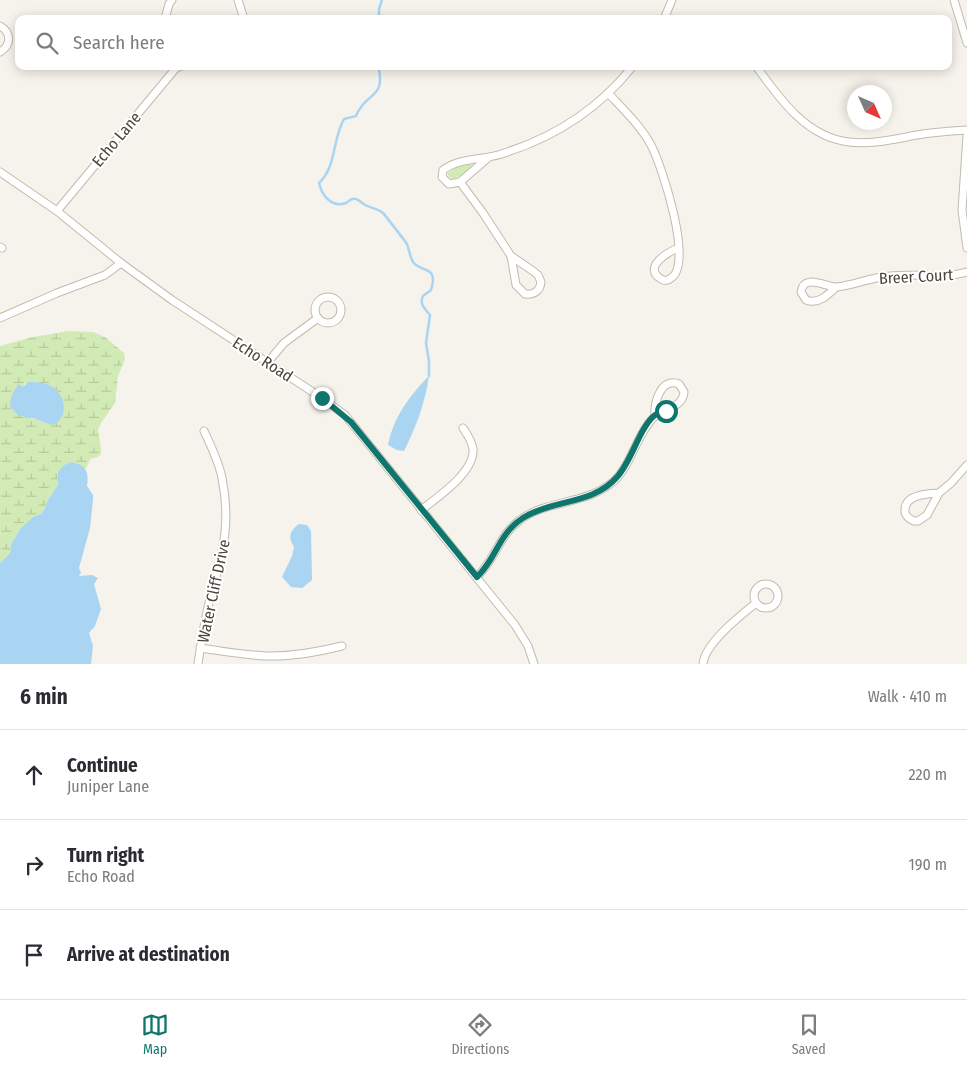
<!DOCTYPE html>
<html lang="en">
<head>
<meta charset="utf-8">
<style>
	body { margin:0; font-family:"Fira Sans Condensed",sans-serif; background:#f2f2f3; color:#2b2b33 }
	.compass { position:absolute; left:847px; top:85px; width:45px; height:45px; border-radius:50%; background:#fff; box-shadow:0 2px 12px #0003; rotate:135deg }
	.stop { position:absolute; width:15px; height:15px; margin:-11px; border:4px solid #0f766e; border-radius:50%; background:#fff }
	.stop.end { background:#0f766e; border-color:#fff; box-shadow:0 1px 5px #0008 }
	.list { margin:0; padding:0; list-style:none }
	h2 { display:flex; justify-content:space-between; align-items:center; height:65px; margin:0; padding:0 20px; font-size:21px }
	h2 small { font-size:16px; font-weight:400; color:#7c7c81 }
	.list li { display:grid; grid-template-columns:32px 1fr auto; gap:15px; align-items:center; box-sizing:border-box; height:90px; padding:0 20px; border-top:1px solid #e1e1e2 }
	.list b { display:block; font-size:19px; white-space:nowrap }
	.list p { margin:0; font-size:16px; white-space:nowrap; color:#7c7c81 }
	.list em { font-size:16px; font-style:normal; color:#7c7c81 }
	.icon { flex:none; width:28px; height:28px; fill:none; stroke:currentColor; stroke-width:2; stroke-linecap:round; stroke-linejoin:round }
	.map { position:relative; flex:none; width:967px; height:664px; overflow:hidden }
	.search { position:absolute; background:#fff; box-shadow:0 2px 12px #0003; left:15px; right:15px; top:15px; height:55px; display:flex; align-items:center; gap:12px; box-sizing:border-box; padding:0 18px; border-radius:10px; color:#7c7c81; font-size:19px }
	.sheet { height:335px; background:#fff }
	nav { display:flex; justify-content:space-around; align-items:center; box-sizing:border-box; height:70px; border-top:1px solid #e1e1e2; background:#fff; font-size:14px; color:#7c7c81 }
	nav a { display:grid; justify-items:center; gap:2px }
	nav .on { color:#0f766e }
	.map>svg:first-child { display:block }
</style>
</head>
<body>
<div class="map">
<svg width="967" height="664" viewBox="0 0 967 664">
	<defs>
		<pattern id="wetland-marsh" width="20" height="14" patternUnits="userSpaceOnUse" patternTransform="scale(1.25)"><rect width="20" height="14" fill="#d2eab5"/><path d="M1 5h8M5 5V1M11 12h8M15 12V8" fill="none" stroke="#b6ca9c"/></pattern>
	</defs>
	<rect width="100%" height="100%" fill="#f6f3ec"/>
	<!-- grass -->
	<path fill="#d2eab5" d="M470,164L472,165C468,172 461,176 453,179L448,176V173L455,168Z"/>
	<!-- wetland -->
	<path fill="url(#wetland-marsh)" fill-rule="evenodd" d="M68,331L93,332L105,337L124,353L125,359L118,376L115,403L101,423L98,430L101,448V454L98,457L90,459L86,469L75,462L64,465L59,477L58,485L48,500L44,510L41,514L33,517L20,529L11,545L10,553L0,563V346L33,337ZM34,382C49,383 62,394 64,410L44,422C19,413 3,420 17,386L23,387L25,383Z"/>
	<!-- water -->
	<g fill="#a9d4f2">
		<path d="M429,376C425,403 416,427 404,451L397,450L388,445C393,418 410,395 429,376Z"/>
		<path d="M28,382C35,382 44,382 51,386C66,395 70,418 52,425L33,418H25L24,416H19C17,414 15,413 13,410C6,402 14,392 18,384L23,387Z"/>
		<path d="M72,462C87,465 89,473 87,486L93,495V500L90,528L79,568L81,573L79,576L92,575L98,578L94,584L101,609L95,626L89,633L93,646L91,664H0V563L10,553L11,545L20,529L33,517L41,514L44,510L48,500L58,485V472L64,465Z"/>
		<path d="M299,524L307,525L311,531L312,580L302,588L291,587L282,577L292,556L294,547C288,537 289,531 299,524Z"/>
	</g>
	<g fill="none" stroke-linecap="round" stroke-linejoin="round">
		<!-- stream -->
		<g stroke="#a9d4f2" stroke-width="2.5">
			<path d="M379,19V9L382,0"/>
			<path d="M378,66C387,99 365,92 356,116L344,119C332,140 337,166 319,183C322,196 332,208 346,203C350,201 350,198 356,199C359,200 362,203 365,205C371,208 378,209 383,213C385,215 405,241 407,244C409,249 410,257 413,262C421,273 439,265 431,290L423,296C419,304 425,309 430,315L426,343L429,361V376"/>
		</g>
		<!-- minor casing -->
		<g stroke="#c2bbae" stroke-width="9">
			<g id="minor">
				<path d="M238,0L244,19"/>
				<path d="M954,0L967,43"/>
				<path d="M165,19L169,4L172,0"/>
				<path d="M664,19L672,0"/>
				<path d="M0,26C11,32 12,45 0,52"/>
				<path d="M756,66C779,98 806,137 849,142C871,145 895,139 917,135C934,132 950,131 967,130"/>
				<path d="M608,93C623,109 642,127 652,147C662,167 694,264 671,278C668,281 664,281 661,279C642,268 668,251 679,248"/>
				<path d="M967,136L962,210L967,248"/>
				<path d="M489,157L460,182L449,184L442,177L443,170C459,158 480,160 498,155C552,139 598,110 633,66"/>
				<path d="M0,172L57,211L121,263L172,300L322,398L345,415L515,625L528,646L534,664"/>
				<path d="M460,182L483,213L511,256L516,285L525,294C534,295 540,291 541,282L538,275L533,271L511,256"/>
				<path d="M57,211L176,68L182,66"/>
				<path d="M0,247L2,248"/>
				<path d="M836,287C828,295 818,305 806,300L801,292C804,273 825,287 837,287C854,285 872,277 890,276C916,273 942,279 967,272"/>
				<circle cx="328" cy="310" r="13"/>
				<path d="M0,318L57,293L105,275L121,263"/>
				<path d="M268,362L284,343L318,318"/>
				<path d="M939,493C928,494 906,494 905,509C904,515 909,519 914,521H918L927,515L939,493L951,483L967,465"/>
				<path d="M421,510C438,497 475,472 473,449C472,441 467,434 463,428"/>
				<path d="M477,577C495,560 499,535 520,520C548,499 587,505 614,481C632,464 636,435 654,417C664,408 683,408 684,392L679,384C661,377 654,402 655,416"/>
				<circle cx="766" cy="596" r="12"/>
				<path d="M200,648C222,651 244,655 266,656C292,657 317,652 342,646"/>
				<path d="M198,664C201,644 204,623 209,603C221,556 232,528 222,478C219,462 211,446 204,431"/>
				<path d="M703,664C705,643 740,616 756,603"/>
			</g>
		</g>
		<!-- minor -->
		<use href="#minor" stroke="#fff" stroke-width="7"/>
	</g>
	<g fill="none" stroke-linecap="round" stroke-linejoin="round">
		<!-- route -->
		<path stroke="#0f766e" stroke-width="6" d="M322,398L351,422L477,577C497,558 498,534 523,518C553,499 593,505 617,477C632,461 639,428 655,415C658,413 663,412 666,411"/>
	</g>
	<g text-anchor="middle" stroke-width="4" stroke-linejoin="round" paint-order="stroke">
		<!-- street labels -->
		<g font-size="16" fill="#4b4439" stroke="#fff">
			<text transform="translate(116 139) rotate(-50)" y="6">Echo Lane</text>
			<text transform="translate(916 276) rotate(-3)" y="6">Breer Court</text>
			<text transform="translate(263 359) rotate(33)" y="6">Echo Road</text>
			<text transform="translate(213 591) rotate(-78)" y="6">Water Cliff Drive</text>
		</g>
	</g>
</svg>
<svg class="compass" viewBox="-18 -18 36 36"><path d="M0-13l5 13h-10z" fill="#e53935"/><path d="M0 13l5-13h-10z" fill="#7c7c81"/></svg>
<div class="stop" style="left:666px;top:411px"></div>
<div class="stop end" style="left:322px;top:398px"></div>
<div class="search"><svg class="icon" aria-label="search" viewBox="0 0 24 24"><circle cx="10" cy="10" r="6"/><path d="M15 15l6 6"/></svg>Search here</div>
</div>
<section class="sheet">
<h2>6 min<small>Walk · 410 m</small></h2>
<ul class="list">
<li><svg class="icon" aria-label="ahead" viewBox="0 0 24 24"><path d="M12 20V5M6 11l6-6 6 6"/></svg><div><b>Continue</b><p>Juniper Lane</p></div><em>220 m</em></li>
<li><svg class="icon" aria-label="right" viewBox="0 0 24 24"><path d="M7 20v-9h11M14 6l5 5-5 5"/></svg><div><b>Turn right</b><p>Echo Road</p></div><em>190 m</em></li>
<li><svg class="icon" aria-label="arrive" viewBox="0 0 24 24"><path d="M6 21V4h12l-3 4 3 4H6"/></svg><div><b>Arrive at destination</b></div></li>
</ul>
</section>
<nav>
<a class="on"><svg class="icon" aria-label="map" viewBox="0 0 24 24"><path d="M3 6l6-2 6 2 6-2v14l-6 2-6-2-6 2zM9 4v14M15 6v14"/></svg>Map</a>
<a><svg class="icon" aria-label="directions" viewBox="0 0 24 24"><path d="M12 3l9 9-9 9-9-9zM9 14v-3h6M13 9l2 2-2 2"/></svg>Directions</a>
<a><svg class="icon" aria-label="saved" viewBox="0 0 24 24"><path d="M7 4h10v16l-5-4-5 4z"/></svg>Saved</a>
</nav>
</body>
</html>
